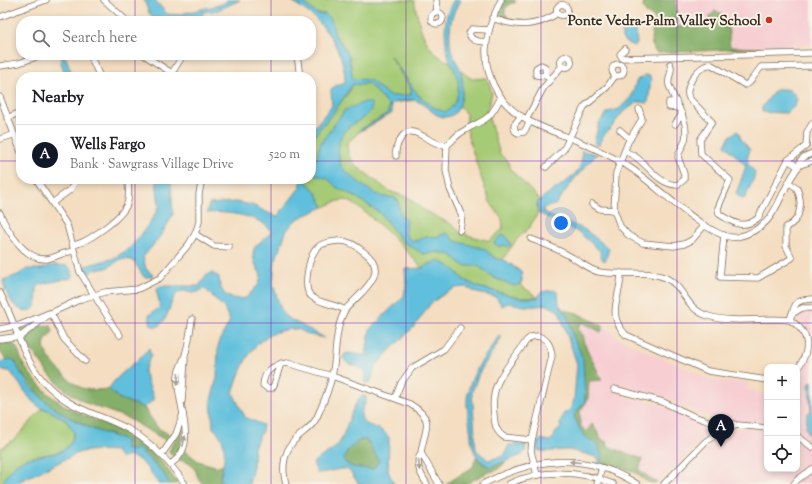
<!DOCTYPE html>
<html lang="en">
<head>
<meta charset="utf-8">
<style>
	body { margin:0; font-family:"Sorts Mill Goudy",serif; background:#f6f6f6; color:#202124 }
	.controls { position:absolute; right:12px; bottom:12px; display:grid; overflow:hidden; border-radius:8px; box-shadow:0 2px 6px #0003 }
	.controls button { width:36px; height:36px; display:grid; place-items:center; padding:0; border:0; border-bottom:1px solid #e0e0e0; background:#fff; color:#202124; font:20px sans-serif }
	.you { position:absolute; left:561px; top:223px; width:14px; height:14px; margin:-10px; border:3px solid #fff; border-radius:50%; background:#1a73e8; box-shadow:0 0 0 6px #1a73e833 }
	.badge { display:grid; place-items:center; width:26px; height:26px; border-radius:50%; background:#111827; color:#fff; font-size:13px; font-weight:700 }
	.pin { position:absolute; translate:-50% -33px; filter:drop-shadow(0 1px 2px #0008) }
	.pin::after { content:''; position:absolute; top:21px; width:14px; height:12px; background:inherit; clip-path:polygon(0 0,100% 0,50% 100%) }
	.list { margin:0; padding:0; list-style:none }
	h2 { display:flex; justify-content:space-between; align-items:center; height:52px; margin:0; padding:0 16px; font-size:17px }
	h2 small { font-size:13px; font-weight:400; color:#757577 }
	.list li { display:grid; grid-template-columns:26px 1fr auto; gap:12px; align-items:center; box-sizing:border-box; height:60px; padding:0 16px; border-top:1px solid #e0e0e0 }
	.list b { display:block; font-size:15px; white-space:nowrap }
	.list p { margin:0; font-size:13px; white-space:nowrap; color:#757577 }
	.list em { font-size:13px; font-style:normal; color:#757577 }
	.icon { flex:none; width:22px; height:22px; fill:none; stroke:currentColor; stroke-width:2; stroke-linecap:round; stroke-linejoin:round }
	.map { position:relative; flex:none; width:812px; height:484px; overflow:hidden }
	.search { position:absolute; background:#fff; box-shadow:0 2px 6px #0003; left:16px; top:16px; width:300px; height:44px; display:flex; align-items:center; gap:10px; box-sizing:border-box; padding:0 14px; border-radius:16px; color:#757577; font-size:15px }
	.panel { position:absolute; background:#fff; box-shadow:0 2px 6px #0003; left:16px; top:72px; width:300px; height:112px; border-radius:16px }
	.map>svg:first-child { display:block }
</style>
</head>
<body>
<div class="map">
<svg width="812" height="484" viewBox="0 0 812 484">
	<rect width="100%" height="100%" fill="#f7f3e8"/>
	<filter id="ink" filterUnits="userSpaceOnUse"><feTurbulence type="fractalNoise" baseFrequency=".025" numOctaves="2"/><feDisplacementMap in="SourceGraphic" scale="8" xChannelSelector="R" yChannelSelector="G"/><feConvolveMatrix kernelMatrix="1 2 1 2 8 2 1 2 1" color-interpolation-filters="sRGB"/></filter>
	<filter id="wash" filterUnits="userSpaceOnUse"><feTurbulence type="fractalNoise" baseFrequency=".012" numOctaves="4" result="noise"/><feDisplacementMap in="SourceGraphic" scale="16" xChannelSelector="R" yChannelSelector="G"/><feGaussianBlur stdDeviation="0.9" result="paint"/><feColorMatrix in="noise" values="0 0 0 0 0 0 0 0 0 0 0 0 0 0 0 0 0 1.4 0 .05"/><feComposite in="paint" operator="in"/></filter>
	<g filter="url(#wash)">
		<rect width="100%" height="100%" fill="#f4ddc0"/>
		<!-- built -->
		<g fill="#f7cfd3">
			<path d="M676,0H812V45L730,47L726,17L708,24L677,27Z"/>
			<path d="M807,310L812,312V442L797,431V376L809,355L811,346L806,327L797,319L799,312Z"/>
			<path d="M582,322L601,332L603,326L611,330L618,338L713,381L748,382V389L767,396V423L717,420L705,416L664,397L628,390L624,396L660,404L712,430L680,463L657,483L639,470L641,459L607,446L592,424L586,432L580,425V411L588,400L589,381L601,380L583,341L584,337L578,329Z"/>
			<path d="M748,427L767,429V469H797V438L805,443L812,451V484H669L717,437L734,428Z"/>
		</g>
		<!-- green -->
		<g fill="#a6cb76" stroke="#707a4a" fill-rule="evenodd">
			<path d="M301,0H414C419,22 421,43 441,58C444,61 449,60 452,63C459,67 464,75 472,79L487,78L492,93L487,112L500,154L508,162L511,170L540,200L537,203L538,213L529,228L518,238L502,260L506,261L521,272L522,281L520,285L539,298H521L478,287L464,280L455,270L438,260L422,268C411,255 360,202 345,200C338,200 331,204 324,207L316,192L304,179H311V139L349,92L352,79L351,65L343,45L335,35L330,19L325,14H318L312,10ZM416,100C434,110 444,128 460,106L466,114L468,137L482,180L490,202L502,219L503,229L489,241L460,233L454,226L422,209L409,198L389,191L355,165L348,154L347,143L359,132L392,113L391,104L393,103Z"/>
			<path d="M42,409C55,409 69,421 74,432C70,460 42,451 22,461C13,466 7,475 2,484H0V449L16,438Z"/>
		</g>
		<!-- forest -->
		<g fill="#84af67" stroke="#606c42">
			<path d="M505,0H515V3H511L505,9V14L508,16L505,18L499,13Z"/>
			<path d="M644,0H676L677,27L708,24L710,16L715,11C731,14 728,33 730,47L760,48L657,53C648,44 651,32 656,22L652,16L646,13L643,7Z"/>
			<path d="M561,309L577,313L603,326L601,332L582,322L578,328L584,337L583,341L602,380L589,381L588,400L580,411V425L586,432L592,424L603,441L607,442V446L642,459L639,470L657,483C645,484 642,476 632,471C623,467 611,467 601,464C603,447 587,441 580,430C577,426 576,420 574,415L585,401L583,359L573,336L567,315Z"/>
			<path d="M51,325L53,332C50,335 46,339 45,342C39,354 70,382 80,387C88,391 100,390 109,389L118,398L144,408L158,428L170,435V438L167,441L127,418L86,403L65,390L48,373L28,345L26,340L28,335L21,328L25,326Z"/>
			<path d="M12,343C19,347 19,356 23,364C30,375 39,385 49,394C71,413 97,420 123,432C147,443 163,462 178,484H170L163,473L145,453L125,449L113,435L96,431L85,425L59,412L44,400L18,369L15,361L7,360L0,352V344Z"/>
			<path d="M182,426L184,429L180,447L198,461L218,467L223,465L220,479L224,484H203C196,478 198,473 193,467C187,459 175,463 169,451Z"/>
			<path d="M367,439L379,461L373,469C363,468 352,470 344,461C345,449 355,440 367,439Z"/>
			<path d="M476,457L484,465H498L506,462L497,470L486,473L466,484H446L473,467Z"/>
		</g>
		<!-- water -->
		<g fill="#5ebfdc" stroke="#4c747d" fill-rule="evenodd">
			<path d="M144,0H155L167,14L177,15L223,4L227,0H240L218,10L203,12L202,21H197L195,16L176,21H156L149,13Z"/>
			<path d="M291,0H301L312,10L318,14H325L331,19L335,35L349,56L353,79L370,80L389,96L411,95V89L390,56L419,96L435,108L445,112C458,106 461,87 456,74C454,67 449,61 448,54C444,36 443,15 454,0H461C450,13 448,33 451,50C453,58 459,64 461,72C464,86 464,115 446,117C434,118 428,104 417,101C411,98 400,102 393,103L391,104L392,113L359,132L361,129L385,115L388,112L389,106L368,83L361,85L353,84L334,112L311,139V131L332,106L331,90L335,86L345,83C346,58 331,34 314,17C307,11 298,6 291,0Z"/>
			<path d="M633,25H635L637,44L635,46L625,42L622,38V28Z"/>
			<path d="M62,55L66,58L73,77H63L65,74L60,60Z"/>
			<path d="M645,75L650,76L651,79L648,103L638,102L622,113L611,128L602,137L599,145L594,143L599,123L608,112L619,109L631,97L637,80Z"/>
			<path d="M776,89C786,89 793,88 797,99L795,106L786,113L762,112V107Z"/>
			<path d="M365,102L371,103L372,106C369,126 328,119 341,166C351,177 378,201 393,197L398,200L400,214L407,222L405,233L410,240L416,241L426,236L435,237L447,233L455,241L485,249L495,258L506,261L521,272L522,281L520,284L514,286L494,278L478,266H464L451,255L438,252L423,254L420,252L402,241L380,213L356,197L336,187L328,179L314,174L312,166L317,156L320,144L345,110Z"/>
			<path d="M738,131L741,139L750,150C746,161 746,163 755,172L754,178L745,198L742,199L736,194L746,166L725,145L730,136Z"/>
			<path d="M581,151L597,154L575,178L555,205L544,207L543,211L550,216L584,229L607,247L609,249L605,261L602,259L600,251L580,233L538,213L537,203C551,187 588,178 581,151Z"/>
			<path d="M156,179H171L173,215L159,238L143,257L146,269L153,275L151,277H144L133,260L121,259L107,268L93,270L89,274L85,270V266L114,258L129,249L141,235L156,213L159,206Z"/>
			<path d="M300,179H304L316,192L324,207L297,219L291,225L286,232L275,261L273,284L280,307L286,317L325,338C320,337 314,336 310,335C305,333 300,329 295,329C256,330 243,360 233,393L245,417L263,425L262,431L254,447L253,466L249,484H224L220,479C224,460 230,442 213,428L211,400L217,378L218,347L219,341L230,321L224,308L205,289C200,290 197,293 193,293C189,293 186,291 183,291C168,293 172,321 156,327L151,325L149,315L158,309L160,305L156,289L160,286H199L207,275L212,273L219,277C219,294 229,301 246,298L259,284L261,275C259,270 255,266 254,260C249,242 267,242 271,231C260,215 225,211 207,213L209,204L236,202L252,205L277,217L301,186Z"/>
			<path d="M505,235L511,245L509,247L504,245L499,247L494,243L500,236Z"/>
			<path d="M438,260L455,270L464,280L478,287L521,298H538L541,292L554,290L558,293L559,304L567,315L573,336L583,359L585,401L574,415C578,427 584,440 597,443L601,453V464L598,463L599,459L596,457C591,455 573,451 568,450C557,450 546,453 537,450V441L539,442L541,439L549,441L554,438L555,433L561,428L560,424L564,413L570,410L574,400L577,364L559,311L545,304C531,309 522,305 508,303L502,306L496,297L477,293L466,287L455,288L447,292L431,303L414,327L389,351L375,367L370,384L364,382L365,371C357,364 350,368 343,358L345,354L349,353L366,356L370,329L404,296L406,285L405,269L422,268Z"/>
			<path d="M54,265L68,266L72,270V278L41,284L37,288L36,306L32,310C15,315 5,294 3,280L18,275L27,269H41Z"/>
			<path d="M499,336L501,337L500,340L479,373L472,392L476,450L488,460L504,456L509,445L526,444L525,452L522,455L490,467C476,461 472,450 471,436C470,425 468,415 467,405C466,378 485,357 499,336Z"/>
			<path d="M149,348L151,355L144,372L154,399L144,408L118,398L109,389C114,377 139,361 149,348Z"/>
			<path d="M11,359L15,361C29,395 63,417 95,430C105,434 115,436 125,440V449L132,451L138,448L163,473L170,484H159C151,475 145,461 133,457C129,455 125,458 120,458L116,451L98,450L80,452L14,484H2C6,476 11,467 19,462C39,450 70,462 74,432L66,420L46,409H42L32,401L10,371L0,370V362Z"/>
			<path d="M812,381V440L806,428L807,414L811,411L809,385Z"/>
			<path d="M363,395L366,397C367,404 361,408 361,415C362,427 374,425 382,431C385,432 387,435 389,438L388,471L394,484H359L348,469C337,468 328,473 317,473L313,463C322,454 335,452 341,440C347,428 353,402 363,395ZM360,440H367L379,461L373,469C363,468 352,470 344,461L347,451Z"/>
		</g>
	</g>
	<g filter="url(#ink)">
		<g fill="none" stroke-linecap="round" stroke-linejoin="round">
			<!-- minor casing -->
			<g stroke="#7c6957" stroke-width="7">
				<g id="minor">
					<path d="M104,0L127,21"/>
					<path d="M436,0L437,12"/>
					<path d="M501,0C485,32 478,62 499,95C516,120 544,128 570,138C592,147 613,156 632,169C655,184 712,242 737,237C781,227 776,193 800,165V161L804,157L812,153"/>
					<circle cx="562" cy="10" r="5.5"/>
					<circle cx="437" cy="18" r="6"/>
					<path d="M0,17L46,0"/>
					<path d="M492,18C517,27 535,28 558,13"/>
					<path d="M486,42C479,41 471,42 469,33L472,29L488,30"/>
					<path d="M625,49L620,54L622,58L812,53"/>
					<path d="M90,55L100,77"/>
					<path d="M144,55L178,77"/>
					<path d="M297,55L300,77"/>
					<circle cx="566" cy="62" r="5.5"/>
					<circle cx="618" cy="70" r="6"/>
					<path d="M0,66L19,63L42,55"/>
					<path d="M812,66L761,67L749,83L745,85L712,65C700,62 683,87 689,98L712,122L700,140L701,154L730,180L718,208L719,214C733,223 744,230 758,218L788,160L806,146L807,132L812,124"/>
					<path d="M172,73L183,55"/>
					<path d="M546,76L545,67L541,65L536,68V75L546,76L550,79"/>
					<path d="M0,97L21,152"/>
					<path d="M676,102H669V107L679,108"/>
					<path d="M639,109L642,119L628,142L616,173L614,210L620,226L628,235L643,243L674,246L684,244L692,240L704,226"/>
					<path d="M521,116L514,125L515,131L518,133L524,132L530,122"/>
					<path d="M7,118L21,112"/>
					<path d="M526,120L544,87L562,66"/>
					<path d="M675,124L682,114"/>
					<path d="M620,130L630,139"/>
					<path d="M0,139L13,135"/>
					<path d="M626,152C646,158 654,184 677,185L684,180V174L678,157C679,151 683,147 685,140C690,121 674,102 669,85C667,77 674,70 670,64"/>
					<path d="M396,156C395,149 397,144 401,138C413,120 430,147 447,145"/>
					<path d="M788,160L798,167"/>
					<path d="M800,165L812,161"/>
					<path d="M546,167L564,149L584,107L607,87L615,76"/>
					<path d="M36,179L67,225L80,272L114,327L120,335"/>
					<path d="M52,203L70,190L77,179"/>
					<path d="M592,204L600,209L614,210"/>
					<path d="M0,213C7,230 25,261 47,259C56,257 64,252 74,251"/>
					<path d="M460,230L462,216L450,189L446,170L447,145C453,141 456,135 462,132C485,117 487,125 501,97"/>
					<path d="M195,234L214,246L229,247"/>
					<path d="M724,235L720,277L758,278L792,258L786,246V227C802,221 803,200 796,187L789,183"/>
					<path d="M531,239C545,244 560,250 573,258C582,263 589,270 599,272C622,276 645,269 666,278C685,287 685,309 708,316C735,324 763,317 790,320C795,304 794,300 812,299"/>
					<path d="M338,241C349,240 356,246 364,252C393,273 358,294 345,310C335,304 320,304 311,296C302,288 309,254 318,247C323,242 332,242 338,241Z"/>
					<path d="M73,245C87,243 122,218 127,204C130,197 128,187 128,179"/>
					<path d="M621,273C621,298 605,313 626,335L708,371L767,380"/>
					<path d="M0,293C18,326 20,359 49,387C74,411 97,413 126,428C151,441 169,461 185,484"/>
					<path d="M51,313L64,339L85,361"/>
					<path d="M792,314L802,308H812"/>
					<path d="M790,320C812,334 810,351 797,370"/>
					<path d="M0,329L20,325L49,313"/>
					<path d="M538,336C548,339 551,346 552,356L532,440L504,437C495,431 495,424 494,415C489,380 509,368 526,341L531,337Z"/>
					<path d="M0,339L21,336L51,313L81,299L105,292L138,289L160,278L189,244L195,234L199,222V194L202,179"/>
					<path d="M281,363L274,385L272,388H267L263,385C264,371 274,364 287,363L332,376L410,404C437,421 424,428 421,453"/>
					<path d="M614,389L663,402L693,416L711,422L721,430"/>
					<path d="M395,398L401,383L412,368L444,349L460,328"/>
					<path d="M182,401L185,359"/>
					<path d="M711,422L734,424"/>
					<path d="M797,436L812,447"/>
					<path d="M532,440L531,451L537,475"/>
					<path d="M162,454L176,434L183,414"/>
					<path d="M170,464C202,446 174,400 178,375C179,368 183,362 185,355C189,343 190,331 192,319"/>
					<path d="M286,484C281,467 284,448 299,436C306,430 313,426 317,417C323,404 329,390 332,376C337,355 334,330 345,310"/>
					<path d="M427,484C421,475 414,463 421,453L439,484"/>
					<path d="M483,484C535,457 585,451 637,484"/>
					<path d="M509,484C541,469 580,470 613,484"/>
					<path d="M597,484L602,468"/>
					<path d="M664,484L705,442L720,431L738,425L767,428"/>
					<path d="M794,484L797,480L812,469"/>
				</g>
			</g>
			<!-- minor -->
			<use href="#minor" stroke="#fff" stroke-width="5.5"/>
		</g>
		<!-- one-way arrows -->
		<defs><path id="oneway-solid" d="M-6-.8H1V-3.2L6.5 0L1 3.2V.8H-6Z"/></defs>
		<g fill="#a79f9a">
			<use href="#oneway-solid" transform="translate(178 379) rotate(94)"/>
			<use href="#oneway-solid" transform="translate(184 441) rotate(-78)"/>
			<use href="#oneway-solid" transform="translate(575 462) rotate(-175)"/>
			<use href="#oneway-solid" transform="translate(419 465) rotate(85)"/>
		</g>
	</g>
	<!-- grid -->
	<path fill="none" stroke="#7b2cbf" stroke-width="1" stroke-opacity="0.55" d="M135,0V21M271,0V21M406,0V484M541,0V484M677,0V484M135,55V77M271,55V77M0,161H21M311,161H812M135,179V484M271,179V484M0,323H812"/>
	<!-- markers -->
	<circle fill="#c8321e" stroke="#f7f3e8" stroke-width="1.5" cx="769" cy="20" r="4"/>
	<g text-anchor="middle" stroke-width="4" stroke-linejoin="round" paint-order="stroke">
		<!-- poi labels -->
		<g font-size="14" font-weight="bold" fill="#3b2a1e" stroke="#f7f3e8" text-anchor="end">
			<text x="761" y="25">Ponte Vedra-Palm Valley School</text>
		</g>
	</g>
</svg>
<div class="controls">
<button>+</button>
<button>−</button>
<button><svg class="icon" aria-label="locate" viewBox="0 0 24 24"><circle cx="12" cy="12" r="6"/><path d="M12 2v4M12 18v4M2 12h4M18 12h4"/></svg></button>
</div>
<div class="you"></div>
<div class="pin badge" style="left:721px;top:447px">A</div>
<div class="search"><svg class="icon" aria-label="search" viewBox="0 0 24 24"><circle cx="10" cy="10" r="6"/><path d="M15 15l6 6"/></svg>Search here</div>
<section class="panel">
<h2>Nearby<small></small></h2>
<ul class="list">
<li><span class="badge">A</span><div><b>Wells Fargo</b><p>Bank · Sawgrass Village Drive</p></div><em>520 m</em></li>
</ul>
</section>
</div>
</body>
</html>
